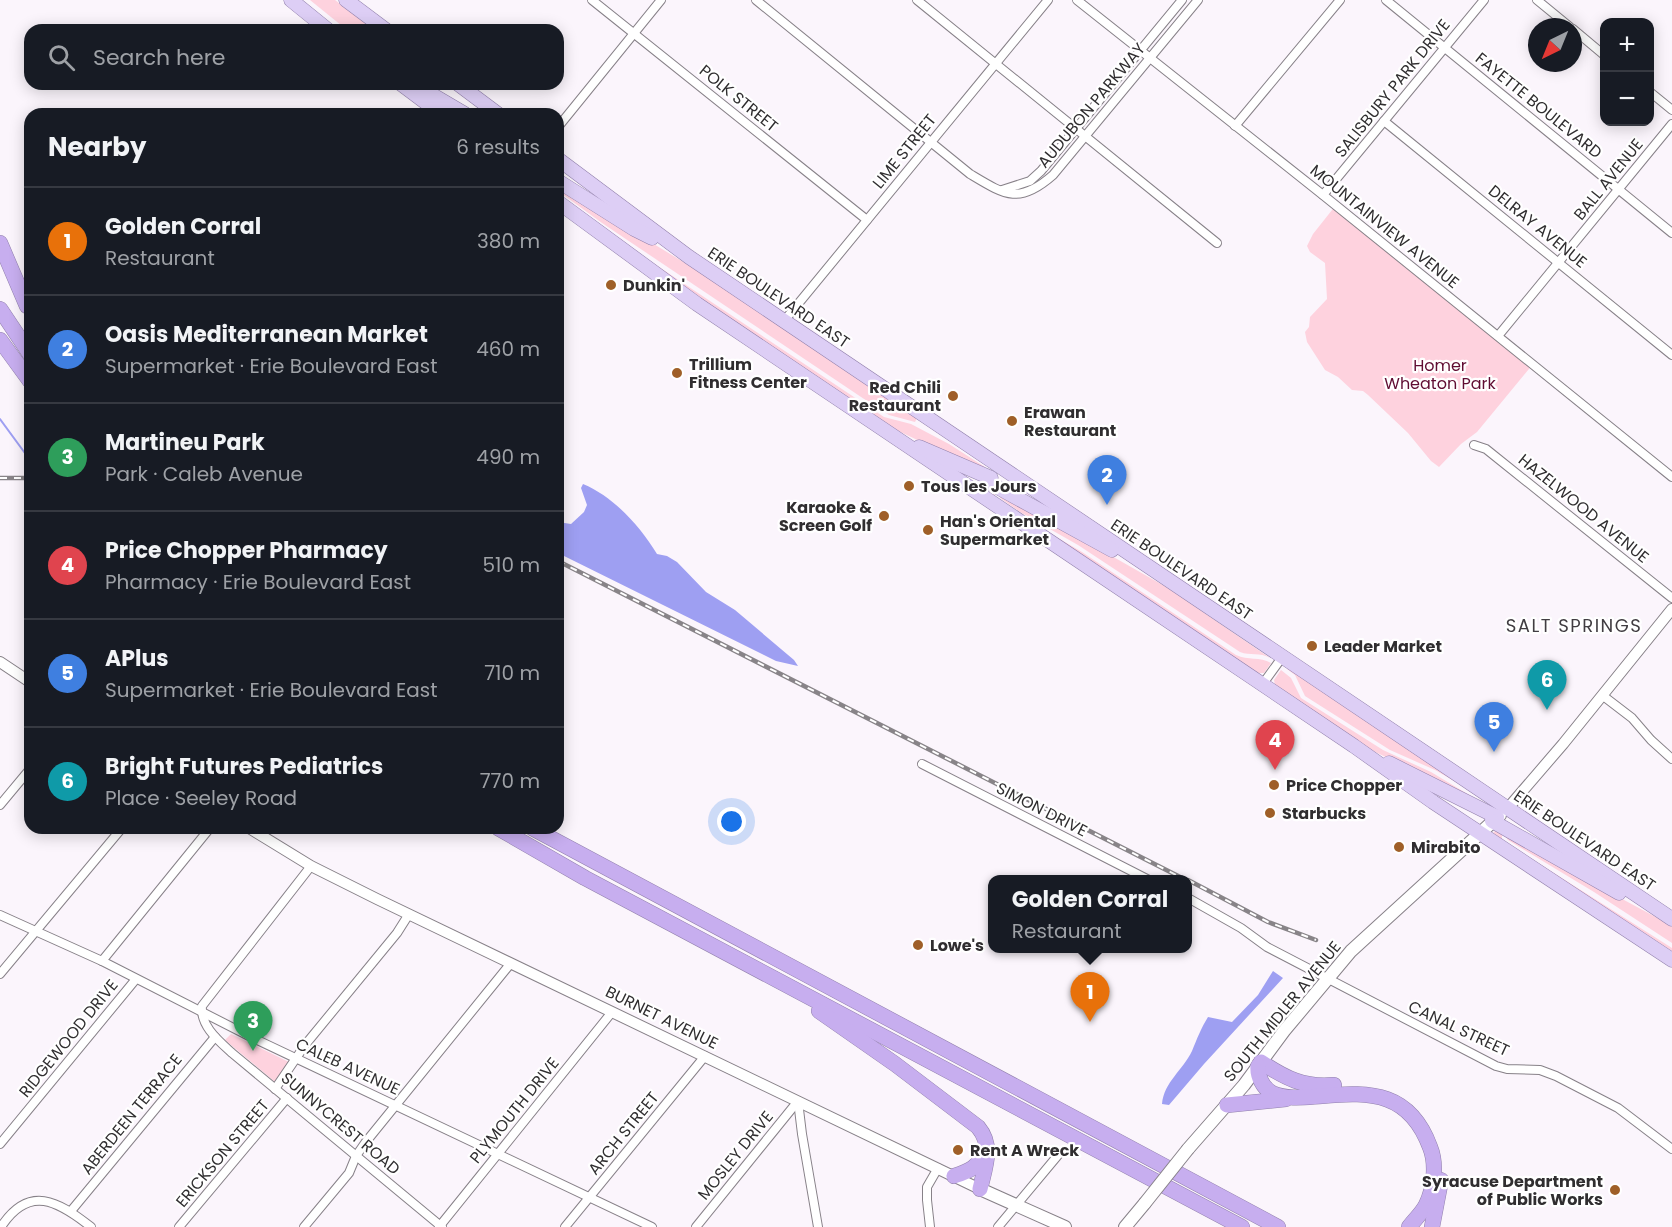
<!DOCTYPE html>
<html lang="en">
<head>
<meta charset="utf-8">
<style>
	body { margin:0; font-family:Poppins,sans-serif; background:#20242c; color:#f1f3f6 }
	.controls { position:absolute; right:18px; top:18px; display:grid; overflow:hidden; border-radius:12px; box-shadow:0 3px 15px #0003 }
	.controls button { width:54px; height:54px; display:grid; place-items:center; padding:0; border:0; border-bottom:2px solid #363941; background:#171b24; color:#f1f3f6; font:30px sans-serif }
	.compass { position:absolute; left:1528px; top:18px; width:54px; height:54px; border-radius:50%; background:#171b24; box-shadow:0 3px 15px #0003; rotate:223deg }
	.you { position:absolute; left:732px; top:822px; width:21px; height:21px; margin:-15px; border:4px solid #fff; border-radius:50%; background:#1a73e8; box-shadow:0 0 0 9px #1a73e833 }
	.badge { display:grid; place-items:center; width:39px; height:39px; border-radius:50%; background:#2563eb; color:#fff; font-size:20px; font-weight:700 }
	.pin { position:absolute; translate:-50% -50px; filter:drop-shadow(0 2px 3px #0008) }
	.pin::after { content:''; position:absolute; top:32px; width:21px; height:18px; background:inherit; clip-path:polygon(0 0,100% 0,50% 100%) }
	.popup { position:absolute; left:988px; top:875px; width:204px; height:78px; box-sizing:border-box; display:grid; place-content:center; border-radius:12px; background:#171b24; filter:drop-shadow(0 2px 4px #0005); font-size:20px; white-space:nowrap; color:#9ea1a6 }
	.popup b { font-size:22px; color:#f1f3f6 }
	.popup::after { content:''; position:absolute; left:50%; top:100%; margin-left:-12px; border:12px solid transparent; border-top-color:#171b24 }
	.list { margin:0; padding:0; list-style:none }
	h2 { display:flex; justify-content:space-between; align-items:center; height:78px; margin:0; padding:0 24px; font-size:26px }
	h2 small { font-size:20px; font-weight:400; color:#9ea1a6 }
	.list li { display:grid; grid-template-columns:39px 1fr auto; gap:18px; align-items:center; box-sizing:border-box; height:108px; padding:0 24px; border-top:2px solid #363941 }
	.list b { display:block; font-size:22px; white-space:nowrap }
	.list p { margin:0; font-size:20px; white-space:nowrap; color:#9ea1a6 }
	.list em { font-size:20px; font-style:normal; color:#9ea1a6 }
	.icon { flex:none; width:33px; height:33px; fill:none; stroke:currentColor; stroke-width:2; stroke-linecap:round; stroke-linejoin:round }
	.map { position:relative; flex:none; width:1672px; height:1227px; overflow:hidden }
	.search { position:absolute; background:#171b24; box-shadow:0 3px 15px #0003; left:24px; top:24px; width:540px; height:66px; display:flex; align-items:center; gap:15px; box-sizing:border-box; padding:0 21px; border-radius:18px; color:#9ea1a6; font-size:22px }
	.panel { position:absolute; background:#171b24; box-shadow:0 3px 15px #0003; left:24px; top:108px; width:540px; height:726px; border-radius:18px }
	.map>svg:first-child { display:block }
</style>
</head>
<body>
<div class="map">
<svg width="1672" height="1227" viewBox="0 0 1672 1227">
	<rect width="100%" height="100%" fill="#fbf5fc"/>
	<!-- green -->
	<g fill="#fed2de">
		<path d="M310,0H335L374,30H347Z"/>
		<path d="M558,186L695,269L917,418L915,422L889,415L870,403L602,223L558,191Z"/>
		<path d="M1336,205L1533,364L1477,432L1461,444L1439,467L1431,461L1408,433L1368,395L1363,391L1352,390L1338,377L1325,370L1307,342L1305,332L1309,327L1310,317L1327,299L1325,263L1310,252L1307,246L1313,234Z"/>
		<path d="M610,238L641,255L884,417L911,424L949,444L985,467L983,471L892,428Z"/>
		<path d="M991,489L995,491C993,499 999,503 1005,507L1082,552L1236,655C1248,661 1260,656 1271,663L1264,673H1256L1088,560L991,499L989,495Z"/>
		<path d="M999,492L1168,588L1270,658C1260,652 1250,656 1240,652L1078,545L1020,512L1000,498Z"/>
		<path d="M1287,669V668L1484,798L1435,770L1390,750L1305,696L1295,675Z"/>
		<path d="M1281,670L1291,678L1301,698L1383,750L1431,772L1489,807L1367,748L1275,685L1274,680Z"/>
		<path d="M1497,829L1502,830V840L1672,948V951L1491,835Z"/>
		<path d="M1505,836L1665,922L1672,927V943L1594,892L1508,840Z"/>
		<path d="M231,1034L289,1062L275,1082L225,1040Z"/>
	</g>
	<!-- water -->
	<g fill="#9e9ff2">
		<path d="M583,484C614,497 640,526 657,554L667,556L677,562L706,592L735,610L794,660L798,666L776,661L558,553V522L571,524L584,512L587,505L581,488Z"/>
		<path d="M1273,971L1283,978L1204,1064L1169,1105L1162,1104C1164,1082 1183,1070 1192,1051C1197,1039 1201,1028 1208,1017L1232,1022L1258,995Z"/>
	</g>
	<g fill="none" stroke-linecap="round" stroke-linejoin="round">
		<!-- stream -->
		<path stroke="#9e9ff2" stroke-width="2" d="M0,419L30,460"/>
		<!-- minor casing -->
		<g stroke="#878188" stroke-width="10">
			<g id="minor">
				<path d="M592,0L867,220"/>
				<path d="M756,0L970,174C1005,195 1019,205 1053,175L1198,0"/>
				<path d="M917,0L1217,243"/>
				<path d="M1077,0L1323,195L1672,477"/>
				<path d="M1386,0L1672,233"/>
				<path d="M1537,0L1570,27"/>
				<path d="M1573,29L1604,55"/>
				<path d="M1650,92L1672,110"/>
				<path d="M1384,121L1672,355"/>
				<path d="M1235,126L1340,0"/>
				<path d="M558,127L661,0"/>
				<path d="M1002,190L1030,181L1041,171L1182,0"/>
				<path d="M1323,195L1484,0"/>
				<path d="M784,321L1048,0"/>
				<path d="M1498,336L1672,124"/>
				<path d="M1474,445L1486,449L1672,598"/>
				<path d="M1262,685L1283,656"/>
				<path d="M1602,695L1632,718L1651,740L1672,759"/>
				<path d="M922,764L1149,880"/>
				<path d="M0,805L30,769"/>
				<path d="M311,866L202,1006C200,1026 219,1041 232,1053L442,1227"/>
				<path d="M1188,898L1241,928L1267,947L1496,1066L1507,1069L1540,1070L1556,1076L1618,1108L1672,1149"/>
				<path d="M0,915L102,961L251,1037L652,1227"/>
				<path d="M102,961L210,828"/>
				<path d="M0,974L122,828"/>
				<path d="M275,1089L305,1045L397,933L409,914"/>
				<path d="M798,1101L802,1134L818,1227"/>
				<path d="M0,1144L136,979"/>
				<path d="M71,1211L215,1037"/>
				<path d="M1,1227C29,1184 58,1201 91,1227"/>
				<path d="M179,1227L287,1098"/>
				<path d="M304,1227L349,1173L356,1156L365,1143L511,963"/>
				<path d="M439,1227L612,1012"/>
				<path d="M565,1227L705,1056"/>
				<path d="M696,1227L798,1101"/>
				<path d="M930,1227L927,1200V1187L938,1168"/>
				<path d="M998,1227L1059,1154"/>
			</g>
		</g>
		<!-- tertiary casing -->
		<g stroke="#878188" stroke-width="12">
			<g id="tertiary">
				<path d="M0,662L30,682"/>
				<path d="M1508,808L1563,744L1672,609"/>
				<path d="M249,828L311,866L377,899L980,1189"/>
			</g>
		</g>
		<!-- secondary casing -->
		<g stroke="#878188" stroke-width="14">
			<g id="secondary">
				<path d="M1188,1149L1244,1085L1284,1031L1351,951L1500,815"/>
				<path d="M980,1189L1065,1227"/>
				<path d="M1125,1227L1145,1203"/>
			</g>
		</g>
		<!-- primary casing -->
		<g stroke="#9281ac" stroke-width="15">
			<g id="primary">
				<path d="M291,0L328,30"/>
				<path d="M346,0L386,30"/>
				<path d="M401,84L441,114"/>
				<path d="M414,84L465,114"/>
				<path d="M458,84L498,114"/>
				<path d="M558,159L689,257L1672,919"/>
				<path d="M558,181L634,229L652,238"/>
				<path d="M558,202L697,304L1354,746L1433,802L1672,960"/>
				<path d="M919,447L991,478"/>
				<path d="M988,482L1112,550"/>
				<path d="M1389,763L1497,817"/>
				<path d="M1492,821L1619,893"/>
			</g>
		</g>
		<!-- motorway casing -->
		<g stroke="#9281ac" stroke-width="16">
			<g id="motorway">
				<path d="M0,243L27,306"/>
				<path d="M0,309L30,354"/>
				<path d="M0,340L30,381"/>
				<path d="M498,828L585,878L1242,1227"/>
				<path d="M532,828L1278,1227"/>
				<path d="M819,1011L895,1064L978,1127C994,1146 985,1167 980,1189"/>
				<path d="M1261,1062C1285,1078 1304,1088 1334,1085"/>
				<path d="M1258,1066C1257,1076 1263,1088 1272,1093C1288,1100 1306,1097 1322,1096C1372,1091 1410,1093 1430,1147C1437,1164 1434,1189 1426,1205C1422,1213 1414,1220 1409,1227"/>
				<path d="M1227,1105L1286,1099"/>
				<path d="M954,1176C972,1170 976,1168 986,1151"/>
				<path d="M1432,1227L1441,1180"/>
			</g>
		</g>
		<!-- minor -->
		<use href="#minor" stroke="#fff" stroke-width="8"/>
		<!-- tertiary -->
		<use href="#tertiary" stroke="#fff" stroke-width="10"/>
		<!-- secondary -->
		<use href="#secondary" stroke="#fff" stroke-width="12"/>
		<!-- primary -->
		<use href="#primary" stroke="#ddcef5" stroke-width="14"/>
		<!-- motorway -->
		<use href="#motorway" stroke="#c7aeef" stroke-width="15"/>
		<!-- rail casing -->
		<g stroke="#888488" stroke-width="4.5">
			<g id="rail">
				<path d="M0,478H30"/>
				<path d="M558,561L1186,880"/>
				<path d="M1188,880L1268,922L1316,940"/>
			</g>
		</g>
		<!-- rail -->
		<use href="#rail" stroke="#fff" stroke-width="2" stroke-dasharray="7" stroke-linecap="butt"/>
		<!-- secondary-bridge casing -->
		<g stroke="#878188" stroke-width="14" stroke-linecap="butt">
			<path id="secondary-bridge" d="M1145,1203L1188,1149"/>
		</g>
		<!-- secondary-bridge -->
		<use href="#secondary-bridge" stroke="#fff" stroke-width="12"/>
	</g>
	<!-- markers -->
	<g fill="#9f5f28" stroke="#fff" stroke-width="2">
		<circle cx="611" cy="285" r="6"/>
		<circle cx="677" cy="373" r="6"/>
		<circle cx="953" cy="396" r="6"/>
		<circle cx="1012" cy="421" r="6"/>
		<circle cx="909" cy="486" r="6"/>
		<circle cx="884" cy="516" r="6"/>
		<circle cx="928" cy="530" r="6"/>
		<circle cx="1312" cy="646" r="6"/>
		<circle cx="1274" cy="785" r="6"/>
		<circle cx="1270" cy="813" r="6"/>
		<circle cx="1399" cy="847" r="6"/>
		<circle cx="918" cy="945" r="6"/>
		<circle cx="958" cy="1150" r="6"/>
		<circle cx="1615" cy="1190" r="6"/>
	</g>
	<g text-anchor="middle" stroke-width="4.5" stroke-linejoin="round" paint-order="stroke">
		<!-- street labels -->
		<g font-size="16" fill="#302e30" stroke="#fff">
			<text transform="translate(1392 88) rotate(-51)" y="6">SALISBURY PARK DRIVE</text>
			<text transform="translate(739 98) rotate(39)" y="6">POLK STREET</text>
			<text transform="translate(1091 105) rotate(-50)" y="6">AUDUBON PARKWAY</text>
			<text transform="translate(1539 105) rotate(39)" y="6">FAYETTE BOULEVARD</text>
			<text transform="translate(904 151) rotate(-51)" y="6">LIME STREET</text>
			<text transform="translate(1608 179) rotate(-51)" y="6">BALL AVENUE</text>
			<text transform="translate(1385 226) rotate(39)" y="6">MOUNTAINVIEW AVENUE</text>
			<text transform="translate(1538 226) rotate(39)" y="6">DELRAY AVENUE</text>
			<text transform="translate(779 297) rotate(34)" y="6">ERIE BOULEVARD EAST</text>
			<text transform="translate(1584 508) rotate(39)" y="6">HAZELWOOD AVENUE</text>
			<text transform="translate(1182 569) rotate(34)" y="6">ERIE BOULEVARD EAST</text>
			<text transform="translate(1042 809) rotate(27)" y="6">SIMON DRIVE</text>
			<text transform="translate(1585 840) rotate(34)" y="6">ERIE BOULEVARD EAST</text>
			<text transform="translate(1282 1011) rotate(-51)" y="6">SOUTH MIDLER AVENUE</text>
			<text transform="translate(662 1017) rotate(26)" y="6">BURNET AVENUE</text>
			<text transform="translate(1459 1028) rotate(25)" y="6">CANAL STREET</text>
			<text transform="translate(68 1038) rotate(-51)" y="6">RIDGEWOOD DRIVE</text>
			<text transform="translate(348 1066) rotate(25)" y="6">CALEB AVENUE</text>
			<text transform="translate(514 1110) rotate(-51)" y="6">PLYMOUTH DRIVE</text>
			<text transform="translate(131 1114) rotate(-51)" y="6">ABERDEEN TERRACE</text>
			<text transform="translate(341 1123) rotate(40)" y="6">SUNNYCREST ROAD</text>
			<text transform="translate(623 1133) rotate(-51)" y="6">ARCH STREET</text>
			<text transform="translate(222 1153) rotate(-50)" y="6">ERICKSON STREET</text>
			<text transform="translate(735 1155) rotate(-51)" y="6">MOSLEY DRIVE</text>
		</g>
		<!-- poi labels -->
		<g font-size="16" font-weight="bold" fill="#302e30" stroke="#fff" text-anchor="start">
			<text x="623" y="291">Dunkin'</text>
			<text x="689" y="370">Trillium<tspan x="689" dy="18">Fitness Center</tspan></text>
			<text x="941" y="393" text-anchor="end">Red Chili<tspan x="941" dy="18">Restaurant</tspan></text>
			<text x="1024" y="418">Erawan<tspan x="1024" dy="18">Restaurant</tspan></text>
			<text x="921" y="492">Tous les Jours</text>
			<text x="872" y="513" text-anchor="end">Karaoke &amp;<tspan x="872" dy="18">Screen Golf</tspan></text>
			<text x="940" y="527">Han's Oriental<tspan x="940" dy="18">Supermarket</tspan></text>
			<text x="1324" y="652">Leader Market</text>
			<text x="1286" y="791">Price Chopper</text>
			<text x="1282" y="819">Starbucks</text>
			<text x="1411" y="853">Mirabito</text>
			<text x="930" y="951">Lowe's</text>
			<text x="970" y="1156">Rent A Wreck</text>
			<text x="1603" y="1187" text-anchor="end">Syracuse Department<tspan x="1603" dy="18">of Public Works</tspan></text>
		</g>
		<!-- park labels -->
		<g font-size="16" fill="#600c32" stroke="#fff">
			<text x="1440" y="371">Homer<tspan x="1440" dy="18">Wheaton Park</tspan></text>
		</g>
		<!-- neighbourhood labels -->
		<g font-size="18" letter-spacing="1.5" fill="#413d42" stroke="#fff">
			<text x="1574" y="632">SALT SPRINGS</text>
		</g>
	</g>
</svg>
<div class="controls">
<button>+</button>
<button>−</button>
</div>
<svg class="compass" viewBox="-18 -18 36 36"><path d="M0-13l5 13h-10z" fill="#e53935"/><path d="M0 13l5-13h-10z" fill="#9ea1a6"/></svg>
<div class="you"></div>
<div class="pin badge" style="left:1090px;top:1022px;background:#e8710a">1</div>
<div class="popup"><b>Golden Corral</b>Restaurant</div>
<div class="pin badge" style="left:1107px;top:505px;background:#3f7fe0">2</div>
<div class="pin badge" style="left:253px;top:1051px;background:#2e9e5b">3</div>
<div class="pin badge" style="left:1275px;top:770px;background:#e0444e">4</div>
<div class="pin badge" style="left:1494px;top:752px;background:#3f7fe0">5</div>
<div class="pin badge" style="left:1547px;top:710px;background:#0f9aa8">6</div>
<div class="search"><svg class="icon" aria-label="search" viewBox="0 0 24 24"><circle cx="10" cy="10" r="6"/><path d="M15 15l6 6"/></svg>Search here</div>
<section class="panel">
<h2>Nearby<small>6 results</small></h2>
<ul class="list">
<li><span class="badge" style="background:#e8710a">1</span><div><b>Golden Corral</b><p>Restaurant</p></div><em>380 m</em></li>
<li><span class="badge" style="background:#3f7fe0">2</span><div><b>Oasis Mediterranean Market</b><p>Supermarket · Erie Boulevard East</p></div><em>460 m</em></li>
<li><span class="badge" style="background:#2e9e5b">3</span><div><b>Martineu Park</b><p>Park · Caleb Avenue</p></div><em>490 m</em></li>
<li><span class="badge" style="background:#e0444e">4</span><div><b>Price Chopper Pharmacy</b><p>Pharmacy · Erie Boulevard East</p></div><em>510 m</em></li>
<li><span class="badge" style="background:#3f7fe0">5</span><div><b>APlus</b><p>Supermarket · Erie Boulevard East</p></div><em>710 m</em></li>
<li><span class="badge" style="background:#0f9aa8">6</span><div><b>Bright Futures Pediatrics</b><p>Place · Seeley Road</p></div><em>770 m</em></li>
</ul>
</section>
</div>
</body>
</html>
